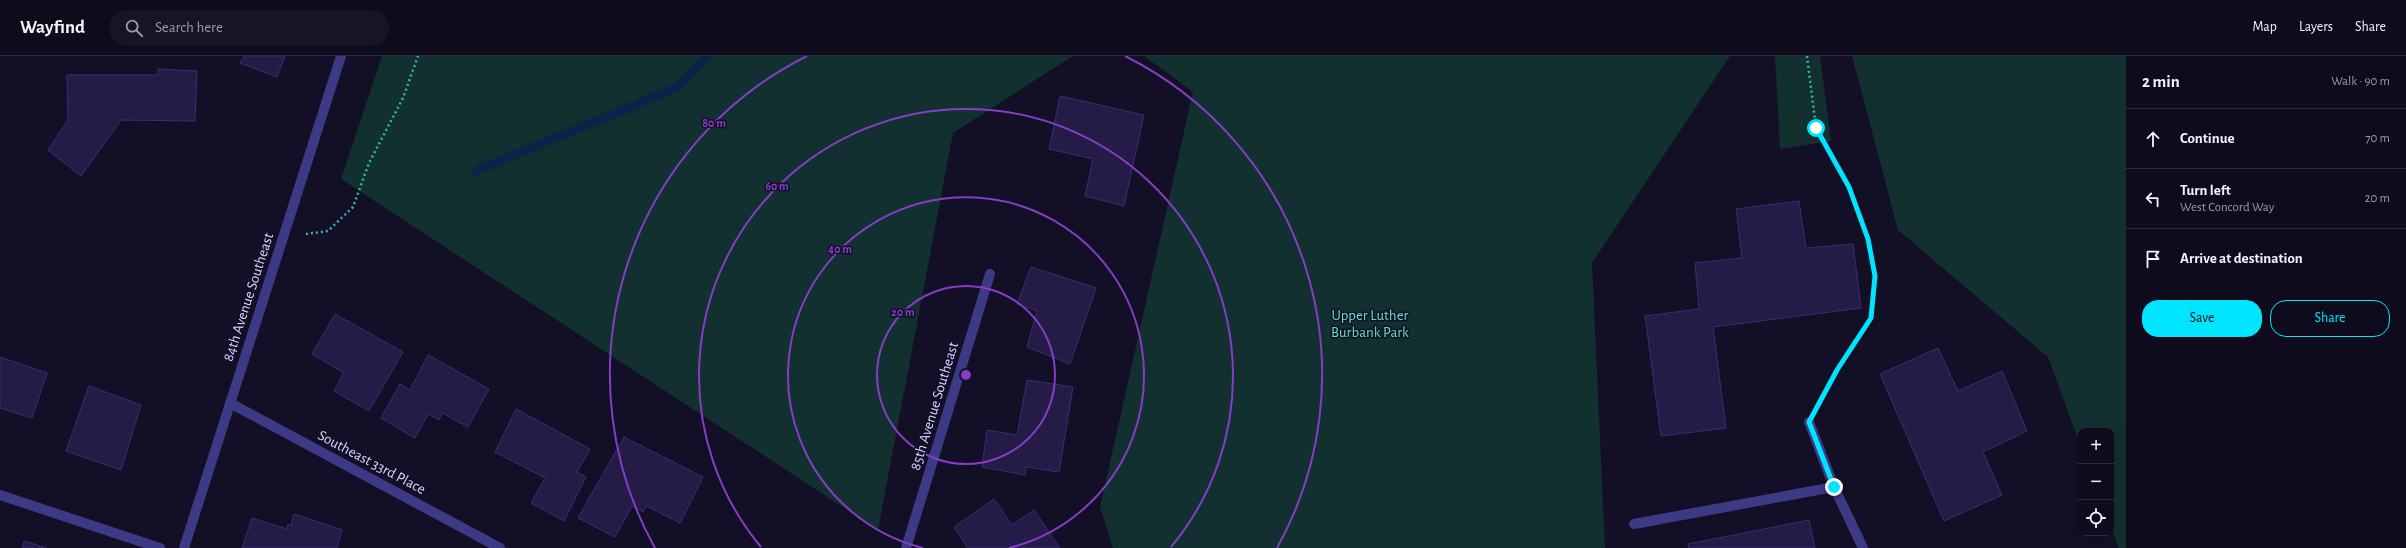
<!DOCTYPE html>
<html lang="en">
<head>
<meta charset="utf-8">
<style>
	body { margin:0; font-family:"Alegreya Sans",sans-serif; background:#171425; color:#f1f3f6 }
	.controls { position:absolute; right:12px; bottom:12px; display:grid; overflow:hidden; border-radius:8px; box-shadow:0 4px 16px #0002 }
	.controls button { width:36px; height:36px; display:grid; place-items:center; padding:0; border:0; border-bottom:1px solid #2e2b3b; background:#0e0b1c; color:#f1f3f6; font:20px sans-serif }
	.stop { position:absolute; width:12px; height:12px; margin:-9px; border:3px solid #00e5ff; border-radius:50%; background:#fff }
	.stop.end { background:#00e5ff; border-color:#fff; box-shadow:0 1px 4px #0008 }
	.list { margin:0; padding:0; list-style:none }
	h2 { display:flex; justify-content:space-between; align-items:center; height:52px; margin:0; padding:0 16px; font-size:17px }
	h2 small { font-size:13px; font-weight:400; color:#9b9ba3 }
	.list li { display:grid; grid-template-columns:26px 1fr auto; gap:12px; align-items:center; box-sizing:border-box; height:60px; padding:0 16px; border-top:1px solid #2e2b3b }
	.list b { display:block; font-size:15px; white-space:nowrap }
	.list p { margin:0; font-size:13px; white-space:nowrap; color:#9b9ba3 }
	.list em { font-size:13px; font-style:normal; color:#9b9ba3 }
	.actions { display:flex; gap:8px; padding:12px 16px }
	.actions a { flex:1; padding:9px 0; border:1px solid #00e5ff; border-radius:16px; text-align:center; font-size:14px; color:#00e5ff }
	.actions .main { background:#00e5ff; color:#111 }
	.icon { flex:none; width:22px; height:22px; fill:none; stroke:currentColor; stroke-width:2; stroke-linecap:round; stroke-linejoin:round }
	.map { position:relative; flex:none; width:2126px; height:492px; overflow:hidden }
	header { display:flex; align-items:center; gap:24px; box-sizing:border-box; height:56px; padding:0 20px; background:#0e0b1c; border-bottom:1px solid #2e2b3b }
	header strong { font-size:19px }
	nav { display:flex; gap:22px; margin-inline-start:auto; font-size:14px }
	.search { width:280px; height:36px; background:#171425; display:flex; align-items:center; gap:10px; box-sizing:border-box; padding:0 14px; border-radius:22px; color:#9b9ba3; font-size:15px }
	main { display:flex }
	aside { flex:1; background:#0e0b1c }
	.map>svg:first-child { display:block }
</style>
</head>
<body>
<header>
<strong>Wayfind</strong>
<div class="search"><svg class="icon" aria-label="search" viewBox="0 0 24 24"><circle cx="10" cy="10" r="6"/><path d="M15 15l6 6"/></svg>Search here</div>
<nav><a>Map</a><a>Layers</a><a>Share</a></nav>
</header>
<main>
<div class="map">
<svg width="2126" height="492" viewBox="0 0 2126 492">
	<rect width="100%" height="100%" fill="#130f26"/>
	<!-- green -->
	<g fill="#12302f">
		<path d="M382,0H1073L953,77L878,474L341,123Z"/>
		<path d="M1144,0H1730L1592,207L1605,492H1113L1100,451L1193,36Z"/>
		<path d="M1775,0H1820L1831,85L1780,93Z"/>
		<path d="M1852,0H2126V492H2119L2111,471V375H2081V391L2048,301L1898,174Z"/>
	</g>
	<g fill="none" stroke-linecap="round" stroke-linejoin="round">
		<!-- stream -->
		<path stroke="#0c2248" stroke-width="9" d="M476,115L678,31L707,0"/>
	</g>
	<!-- building -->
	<g fill="#241b47" stroke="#3b2d73">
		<path d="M244,0H285L277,21L240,7Z"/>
		<path d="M158,13L197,15L195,65L121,64L81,120L48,94L68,64L67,19H158Z"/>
		<path d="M1060,40L1144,59L1124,150L1085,140L1093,103L1049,93Z"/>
		<path d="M1799,145L1806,192L1853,188L1861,252L1713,271L1726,372L1661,380L1645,260L1699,253L1695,207L1742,202L1736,153Z"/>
		<path d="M1031,211L1096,232L1070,308L1027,291L1037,255L1017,248Z"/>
		<path d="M335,258L403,296L369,355L334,335L344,317L312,298Z"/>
		<path d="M1938,292L1958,335L2002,315L2027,375L1983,396L2002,439L1944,465L1880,318Z"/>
		<path d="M428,299L489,333L468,371L442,357L439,364L428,358L415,382L381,362L400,328L410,334Z"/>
		<path d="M0,301L47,317L32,362L0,352Z"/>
		<path d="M1027,324L1073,331L1059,416L1026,411L1025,419L982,411L987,374L1017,379Z"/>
		<path d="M89,330L141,349L121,414L66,395Z"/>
		<path d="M516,353L590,393L577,416L586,421L564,465L531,447L545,422L495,396Z"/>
		<path d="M624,381L703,421L680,467L646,450L643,456L632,450L615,481L578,462Z"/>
		<path d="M994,443L1012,469L1034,454L1060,492H968L954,471Z"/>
		<path d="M294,458L342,474L337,492H242L252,462L287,473L288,468L291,470Z"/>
		<path d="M1809,464L1815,492H1689L1688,488Z"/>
		<path d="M24,485L47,492H22Z"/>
	</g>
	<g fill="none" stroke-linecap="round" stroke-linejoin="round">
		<!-- path -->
		<g stroke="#2fb8b0" stroke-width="2.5" stroke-dasharray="2 3" stroke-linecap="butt">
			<path d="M1807,0L1816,72L1849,131L1868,183L1875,220L1871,262L1837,314L1819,348"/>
			<path d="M306,178L328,175L353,151L369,107L403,42L418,0"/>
		</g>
		<!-- minor -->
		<g stroke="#3d3a85" stroke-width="10">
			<path d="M230,347L500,492"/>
			<path d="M1809,366L1834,431L1863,492"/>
			<path d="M0,439L160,492"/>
			<path d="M1634,468L1834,431"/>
			<path d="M184,492L341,0"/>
			<path d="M906,492L990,218"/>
		</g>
	</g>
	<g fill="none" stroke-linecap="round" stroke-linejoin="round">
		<!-- route -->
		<path stroke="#00e5ff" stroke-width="5" d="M1816,72L1849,131L1868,183L1875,220L1871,262L1837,314L1809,366L1834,431"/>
	</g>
	<!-- distance rings -->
	<g fill="none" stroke="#843dc5" stroke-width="2">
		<circle cx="966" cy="319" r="89"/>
		<path d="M923 492A178 178 0 1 1 1009 492"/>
		<path d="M761 491A267 267 0 1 1 1171 491"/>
		<path d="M655 492A356 356 0 0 1 807 0M1125 0A356 356 0 0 1 1277 492"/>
	</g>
	<g text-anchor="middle" stroke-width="3" stroke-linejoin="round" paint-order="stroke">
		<!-- street labels -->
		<g font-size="15" fill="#d9d4ff" stroke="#130f26">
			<text transform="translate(248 241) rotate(-72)" y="5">84th Avenue Southeast</text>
			<text transform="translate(934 350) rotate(-73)" y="5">85th Avenue Southeast</text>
			<text transform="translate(372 406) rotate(28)" y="5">Southeast 33rd Place</text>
		</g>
		<!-- park labels -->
		<g font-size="15" fill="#5fe0c0" stroke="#130f26">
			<text x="1370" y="264">Upper Luther<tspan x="1370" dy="17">Burbank Park</tspan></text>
		</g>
	</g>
	<circle cx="966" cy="319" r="6" fill="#843dc5" stroke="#130f26" stroke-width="2"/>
	<g font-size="12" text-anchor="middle" font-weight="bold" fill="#843dc5" stroke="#130f26" stroke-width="3" stroke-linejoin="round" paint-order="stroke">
		<text x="714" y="71">80 m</text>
		<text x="777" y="134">60 m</text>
		<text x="840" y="197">40 m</text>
		<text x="903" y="260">20 m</text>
	</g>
</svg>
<div class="controls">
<button>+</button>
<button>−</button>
<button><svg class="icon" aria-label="locate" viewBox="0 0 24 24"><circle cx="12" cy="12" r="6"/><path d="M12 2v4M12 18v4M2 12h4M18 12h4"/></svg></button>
</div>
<div class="stop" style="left:1816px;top:72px"></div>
<div class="stop end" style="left:1834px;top:431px"></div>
</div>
<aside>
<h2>2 min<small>Walk · 90 m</small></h2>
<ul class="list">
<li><svg class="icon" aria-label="ahead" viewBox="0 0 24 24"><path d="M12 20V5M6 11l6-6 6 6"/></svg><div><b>Continue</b></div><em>70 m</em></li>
<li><svg class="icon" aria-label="left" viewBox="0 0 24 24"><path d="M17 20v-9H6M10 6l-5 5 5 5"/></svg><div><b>Turn left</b><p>West Concord Way</p></div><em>20 m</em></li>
<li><svg class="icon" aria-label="arrive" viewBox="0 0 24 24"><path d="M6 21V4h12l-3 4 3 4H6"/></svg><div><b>Arrive at destination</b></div></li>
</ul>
<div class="actions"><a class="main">Save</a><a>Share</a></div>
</aside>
</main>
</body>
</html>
